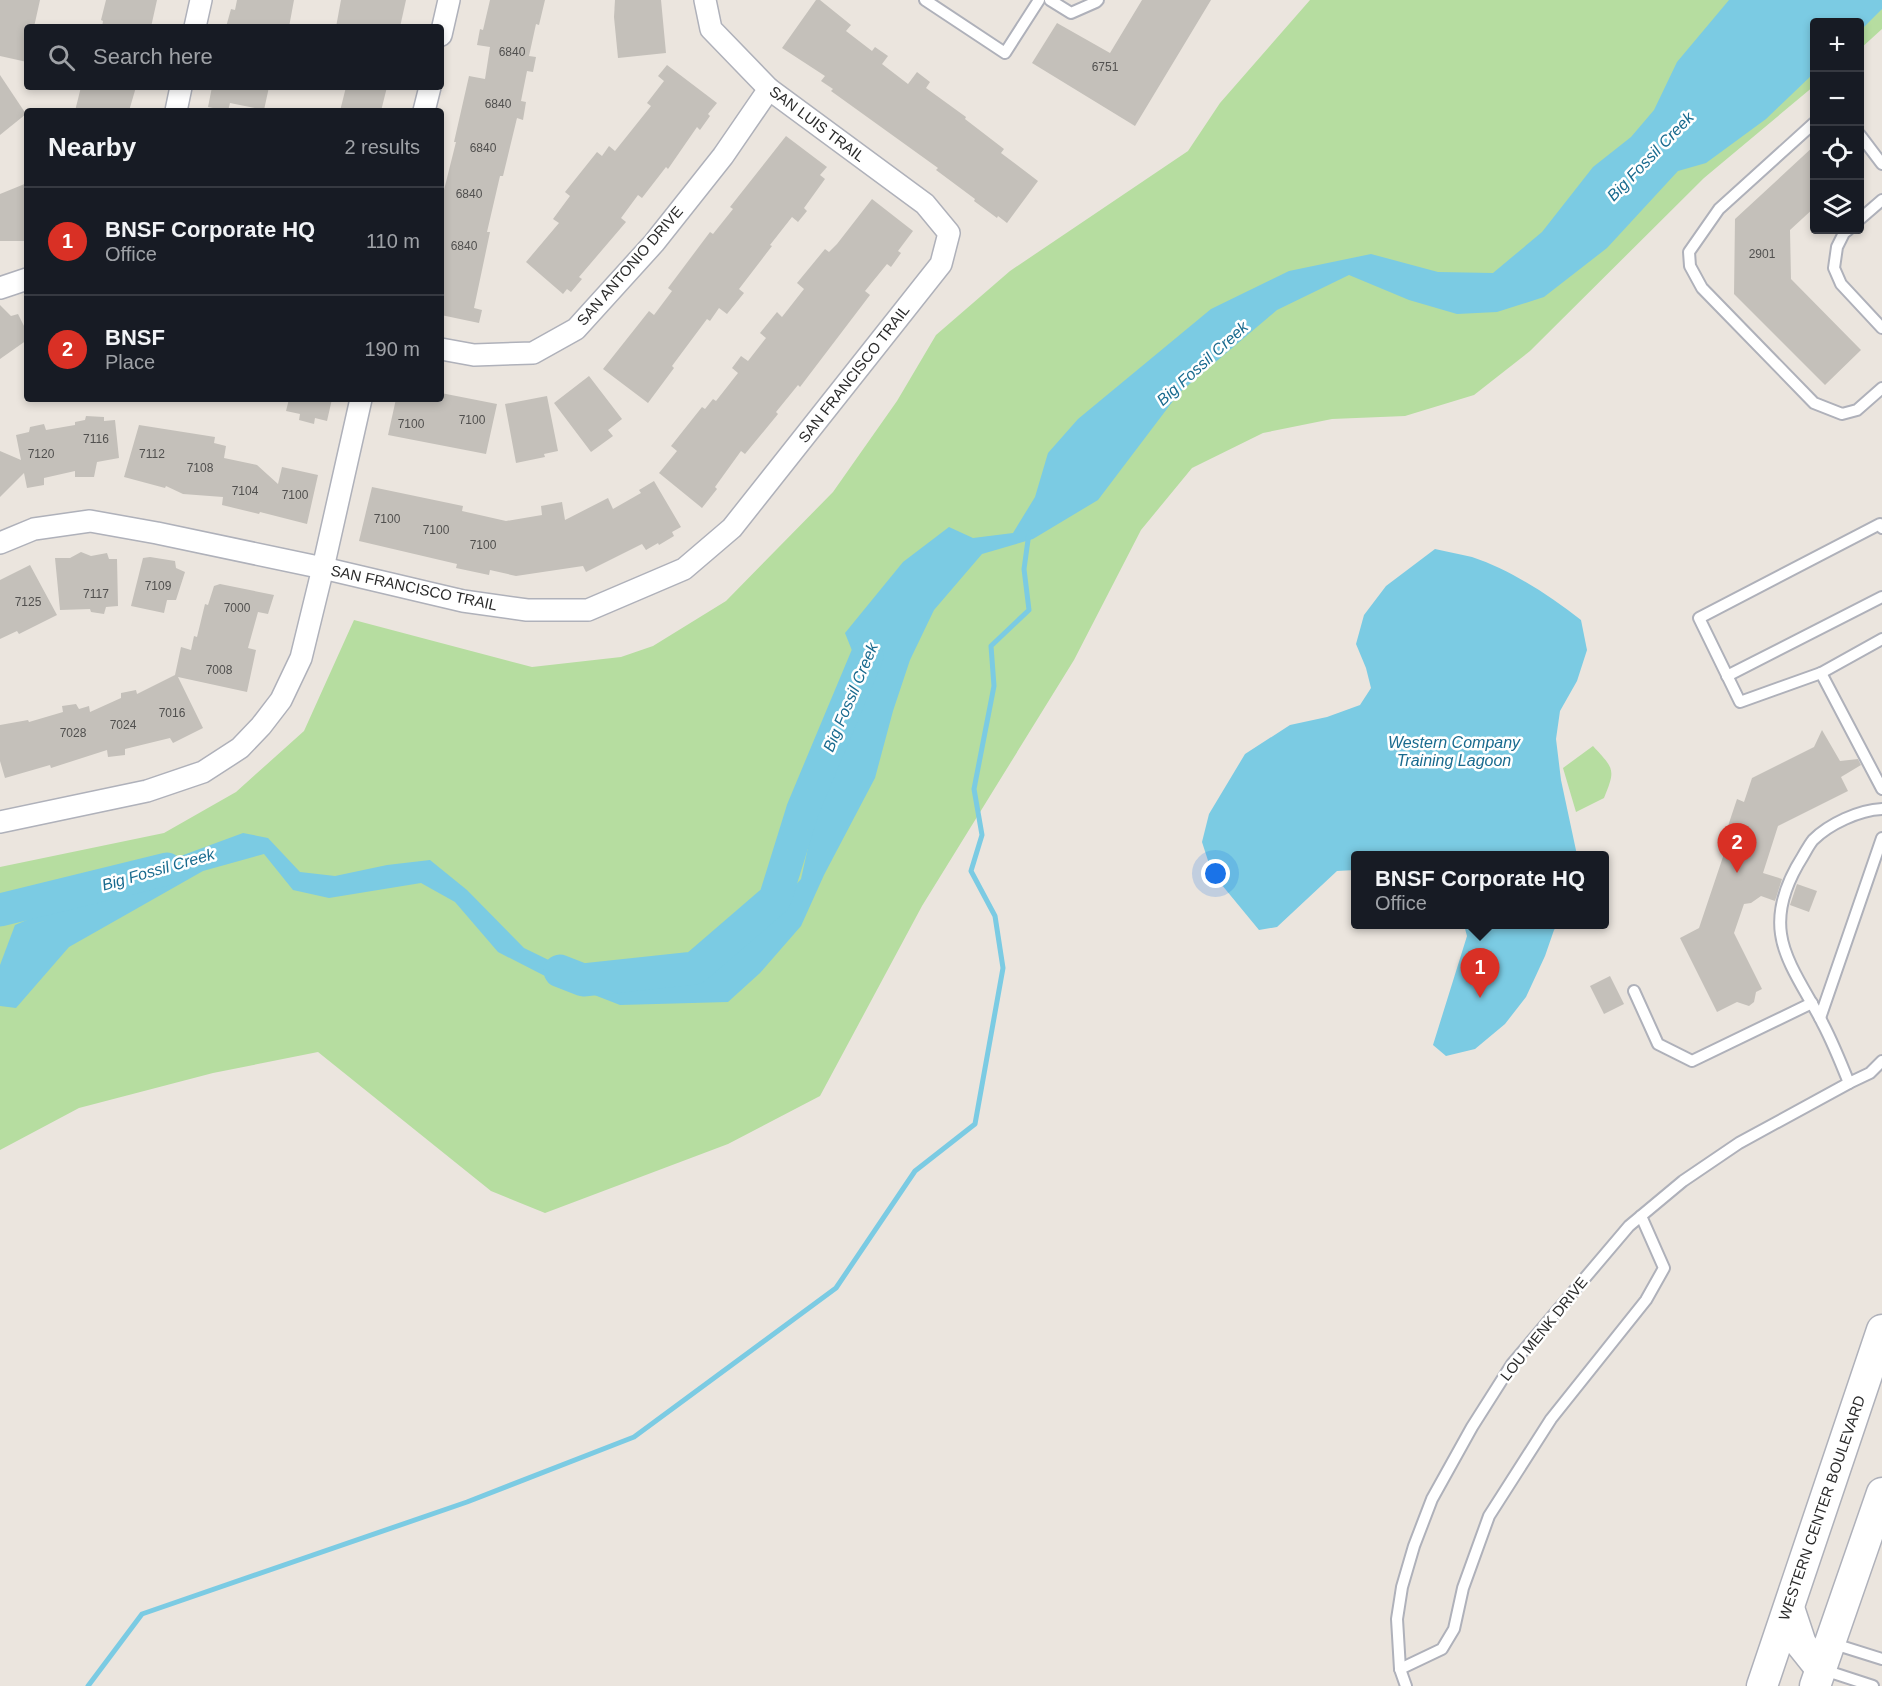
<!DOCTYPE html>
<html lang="en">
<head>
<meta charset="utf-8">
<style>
	body { margin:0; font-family:Arial,sans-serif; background:#20242c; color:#f1f3f6 }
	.controls { position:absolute; right:18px; top:18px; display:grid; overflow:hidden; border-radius:6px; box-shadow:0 3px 9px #0003 }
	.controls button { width:54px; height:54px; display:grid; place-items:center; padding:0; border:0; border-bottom:2px solid #363941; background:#171b24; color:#f1f3f6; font:30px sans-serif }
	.you { position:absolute; left:1216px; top:874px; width:21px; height:21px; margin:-15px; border:4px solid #fff; border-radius:50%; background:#1a73e8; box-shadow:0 0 0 9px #1a73e833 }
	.badge { display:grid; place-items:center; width:39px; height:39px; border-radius:50%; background:#d93025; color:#fff; font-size:20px; font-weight:700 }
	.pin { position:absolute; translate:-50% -50px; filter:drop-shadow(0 2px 3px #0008) }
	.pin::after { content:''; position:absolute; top:32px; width:21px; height:18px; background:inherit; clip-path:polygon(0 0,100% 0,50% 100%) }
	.popup { position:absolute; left:1351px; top:851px; width:258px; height:78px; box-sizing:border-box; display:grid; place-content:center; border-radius:6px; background:#171b24; filter:drop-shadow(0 2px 4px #0005); font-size:20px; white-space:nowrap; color:#9ea1a6 }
	.popup b { font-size:22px; color:#f1f3f6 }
	.popup::after { content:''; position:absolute; left:50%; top:100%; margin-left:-12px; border:12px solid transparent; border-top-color:#171b24 }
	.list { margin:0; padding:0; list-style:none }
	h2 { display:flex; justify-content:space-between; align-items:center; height:78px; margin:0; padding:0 24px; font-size:26px }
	h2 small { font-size:20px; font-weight:400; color:#9ea1a6 }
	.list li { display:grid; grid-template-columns:39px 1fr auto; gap:18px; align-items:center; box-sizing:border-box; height:108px; padding:0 24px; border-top:2px solid #363941 }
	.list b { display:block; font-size:22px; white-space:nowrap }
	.list p { margin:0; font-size:20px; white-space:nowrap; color:#9ea1a6 }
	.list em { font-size:20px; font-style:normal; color:#9ea1a6 }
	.icon { flex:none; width:33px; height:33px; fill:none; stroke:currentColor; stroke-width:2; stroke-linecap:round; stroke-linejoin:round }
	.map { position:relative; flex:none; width:1882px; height:1686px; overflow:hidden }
	.search { position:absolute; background:#171b24; box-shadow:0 3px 9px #0003; left:24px; top:24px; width:420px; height:66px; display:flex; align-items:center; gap:15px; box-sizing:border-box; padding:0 21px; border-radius:6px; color:#9ea1a6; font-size:22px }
	.panel { position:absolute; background:#171b24; box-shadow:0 3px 9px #0003; left:24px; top:108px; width:420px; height:294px; border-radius:6px }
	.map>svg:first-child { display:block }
</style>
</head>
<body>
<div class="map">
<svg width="1882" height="1686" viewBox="0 0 1882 1686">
	<rect width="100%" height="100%" fill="#ebe5de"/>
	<!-- green -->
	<g fill="#b6dda0">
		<path d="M1310,0H1882V29L1860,49V22H1814V86L1704,178L1530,351L1474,395L1405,416L1332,419L1263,433L1192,468L1141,530L1074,660L922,906L820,1096L728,1144L545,1213L491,1191L318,1052L213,1073L79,1108L0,1150V867L164,833L236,792L304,731L354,620L532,667L621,657L653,646L726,601L833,492L897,401L936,335L1010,271L1188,151L1220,103Z"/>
		<path d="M1593,746C1614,769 1616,769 1604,798L1576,812L1563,768Z"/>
	</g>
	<!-- water -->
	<g fill="#7bcbe3">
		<path d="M1729,0H1882V9L1860,31V22H1814V73L1766,119L1706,163L1678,171L1607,248L1544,297L1497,312L1457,314L1409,300L1349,275L1277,310L1179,393L1098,500L1033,539L982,554L934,610L910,660L893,711L875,778L824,875L801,926L760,973L728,1002L620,1005L543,975L498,952L455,902L421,883L329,898L293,890L264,854L203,871L69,947L16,1008L0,1006V965L15,925L167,861L243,833L268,838L300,872L335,876L387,865L430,860L467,890L524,948L563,967L633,987L700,971L753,933L801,879L824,775L839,749L857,663L845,633L903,562L949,527L973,538L1013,533L1035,497L1048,453L1078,419L1211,309L1289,271L1371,254L1438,272L1493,273L1542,232L1593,167L1631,137L1654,110L1677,62Z"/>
		<path d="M1435,549C1447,552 1460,554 1472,557C1511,570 1549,595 1581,620L1587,650L1577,681L1560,711L1556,739L1561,780L1577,855L1356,856L1355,870L1337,871L1277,927L1259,930L1212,873L1202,842L1209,814L1245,754L1290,725L1327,717L1360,705L1371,688L1366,668L1356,644L1364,615L1386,586Z"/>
		<path d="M1464,925H1558L1554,930L1545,956L1526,997L1505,1024L1475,1049L1446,1056L1433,1045L1467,936Z"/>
	</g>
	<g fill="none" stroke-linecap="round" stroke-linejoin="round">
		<!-- stream -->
		<path stroke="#7bcbe3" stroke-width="5" d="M88,1686L142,1614L467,1502L634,1437L836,1288L915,1171L975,1124L1003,968L995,916L971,871L982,835L974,789L994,686L991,646L1029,610L1024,569L1029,533"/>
		<!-- river -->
		<g stroke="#7bcbe3" stroke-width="33">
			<path d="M0,910L167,869"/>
			<path d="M560,971L583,980L695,968L775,899L803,809L867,656"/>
		</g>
	</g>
	<!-- building -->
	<g fill="#c4c0ba">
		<path d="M0,0H40L34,27H27V62L0,56Z"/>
		<path d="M106,0H157L151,27H102L103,21L101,20Z"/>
		<path d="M237,0H294L289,27H226L231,9L235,10Z"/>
		<path d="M341,0H406L400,27H336Z"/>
		<path d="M490,0H545L539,25L536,24L529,56L536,57L533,72L527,71L521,101L526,102L523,120L517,118L503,176H500L487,232H490L474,308L482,310L479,323L441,315V202L456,142H454L469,76L485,79L490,47L477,45L480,29L483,30Z"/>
		<path d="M615,0H661L666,53L618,58L614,17Z"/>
		<path d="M816,0H820L851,25L846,31L872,51L875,47L888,56L882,64L908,84L917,72L930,82L926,88L966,117L965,119L1004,149L1001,153L1038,181L1007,223L998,216L997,218L974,201L975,199L936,170L938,168L831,91L833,89L821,81L825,76L782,48Z"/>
		<path d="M1142,0H1211L1135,126L1032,63L1057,23L1110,53Z"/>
		<path d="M667,65L717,103L708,114L710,116L700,130L697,127L668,169L666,167L642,198L638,195L621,218L626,222L579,277L582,279L571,292L567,289L563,294L526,262L559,223L553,219L570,196L565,192L597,152L602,156L609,146L615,151L651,106L647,103L664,81L658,76Z"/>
		<path d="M0,75L26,114L0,135Z"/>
		<path d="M81,87H136L129,111H75Z"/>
		<path d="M212,87H269L264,110L230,103L228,111L208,107Z"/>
		<path d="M346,87H387L381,111H340Z"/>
		<path d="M786,136L827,167L820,175L825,179L804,208L807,211L798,222L792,217L770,245L772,246L739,289L744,293L727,314L719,308L710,321L707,319L672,366L674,368L648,403L603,369L649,311L654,315L672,291L668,288L710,232L713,234L733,209L730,207Z"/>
		<path d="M1815,145V207L1790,230L1791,279L1861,350L1825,385L1734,294L1735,219Z"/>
		<path d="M27,183V241H0V194Z"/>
		<path d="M872,199L913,231L898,251L901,253L891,267L887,264L865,291L870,295L800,387L798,385L776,412L778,414L745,454L741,451L715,487L717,489L702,508L659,473L677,451L671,446L702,407L705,409L713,399L716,401L738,373L732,368L741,356L748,361L766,338L760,333L777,312L782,317L804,289L797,283L825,249L829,252L837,244Z"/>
		<path d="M0,305L11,316L18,314L27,332V340L0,359Z"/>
		<path d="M589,376L622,419L608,430L613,436L591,452L554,403Z"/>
		<path d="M441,393L497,404L486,454L388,435L396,399H441Z"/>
		<path d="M547,396L558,451L544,454L545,457L516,463L505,404Z"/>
		<path d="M289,399H332L327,421L315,418L314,424L299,420L300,414L286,411Z"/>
		<path d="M86,416L104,417V421L115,420L119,458L97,462L94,477H75V471L44,478V485L27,488L24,473L0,497V451L21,460L16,435L29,432L30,427L44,424L46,430L75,425V422L85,420Z"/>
		<path d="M139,425L215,437L214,443L226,446L224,458L257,465L278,484L282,467L318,475L307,524L260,512L259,514L222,505L223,497L183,494L166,486L165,488L124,477Z"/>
		<path d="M654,481L681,527L672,532L674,536L659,545L658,543L646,550L642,544L586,572L583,566L516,576L490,570L489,575L456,568L457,564L359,541L372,487L463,506L462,511L506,521L542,515L541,506L562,502L565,520L608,498L613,509L641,493L639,490Z"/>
		<path d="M81,552L91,556L107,553L109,559H117L118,606L106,607L104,614L91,612L90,609L60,610L55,558H70Z"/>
		<path d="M150,557L175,561L176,568L185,572L176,600H167L164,613L131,606L143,558Z"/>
		<path d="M30,565L57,615L19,634L17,631L0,639V580Z"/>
		<path d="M220,584L274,595L268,614L258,612L248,648L256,650L247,692L178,677L203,728L173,743L170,738L125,749V755L108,757L107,750L51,768L50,765L5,778L0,761V725L28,720L29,722L63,712L62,706L76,704L79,709L89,706L90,712L121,698V693L136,690L137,694L175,675L181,647L191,650L194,636L197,637L205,604L208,605L214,586Z"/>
		<path d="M1822,730L1840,761L1858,759L1861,765L1841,777L1848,791L1778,826L1763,873L1782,879L1775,901L1761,896L1751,903L1744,904L1734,933L1762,989L1756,992L1754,1002L1749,1006L1737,1002L1717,1012L1680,938L1699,928L1729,839L1724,838L1737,799L1744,802L1752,778L1814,747Z"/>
		<path d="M1797,884L1817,891L1809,912L1790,905Z"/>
		<path d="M1610,976L1624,1004L1604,1014L1590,986Z"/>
	</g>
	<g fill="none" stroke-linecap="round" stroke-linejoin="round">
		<!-- lane casing -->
		<g stroke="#afb1ba" stroke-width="14">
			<g id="lane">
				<path d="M925,0L1005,53L1039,0"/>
				<path d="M1050,0L1071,13L1096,2L1098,0"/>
				<path d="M1814,123L1719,209L1689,252L1690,266L1702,288L1814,403L1842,414L1857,410L1882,388"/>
				<path d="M1860,135L1882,164"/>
				<path d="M1860,219L1882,200"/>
				<path d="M1848,230L1844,233L1837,247L1834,268L1841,284L1882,328"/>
				<path d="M1882,528L1880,524L1699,618L1740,702L1821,673L1882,639"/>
				<path d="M1821,673L1882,789"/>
				<path d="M1727,676L1882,597"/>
				<path d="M1882,809C1859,810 1829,824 1813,840C1809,845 1806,851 1803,856C1789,878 1777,907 1781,934C1785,964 1810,997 1823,1024C1833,1043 1841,1063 1849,1083L1870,1073L1882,1061"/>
				<path d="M1634,991L1658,1044L1692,1061L1812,1003"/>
				<path d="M1820,1018L1882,838"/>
				<path d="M1831,1643L1882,1659"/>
				<path d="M1400,1669L1442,1649L1454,1629L1463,1588L1489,1516L1551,1419L1646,1300L1664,1268L1641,1216"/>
				<path d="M1824,1670L1873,1686"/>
				<path d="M1406,1686L1400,1669L1397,1619L1402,1587L1414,1546L1432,1499L1472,1427L1512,1364L1629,1226L1683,1181L1739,1143L1849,1083"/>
			</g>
		</g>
		<!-- street casing -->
		<g stroke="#afb1ba" stroke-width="24">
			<g id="street">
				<path d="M195,27L201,0"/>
				<path d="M441,35L449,0"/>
				<path d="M176,111L181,87"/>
				<path d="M424,111L430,87"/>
				<path d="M0,288L27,279"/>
				<path d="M441,349L474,355L533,353L576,329L654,243L723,156L769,89"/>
				<path d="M0,543L34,529L90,521L157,533L323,568L463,601L527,610H588L684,569L732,528L941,264L949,233L925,204L769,89L711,29L705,0"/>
				<path d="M0,822L147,791L203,772L240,748L261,726L281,700L301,658L323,568L361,399"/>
			</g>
		</g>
		<!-- secondary casing -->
		<g stroke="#afb1ba" stroke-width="33">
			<g id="secondary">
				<path d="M1789,1608L1801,1644L1821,1669"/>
				<path d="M1762,1686L1882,1330"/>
				<path d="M1815,1686L1882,1493"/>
			</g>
		</g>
		<!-- lane -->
		<use href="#lane" stroke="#fff" stroke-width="10"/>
		<!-- street -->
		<use href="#street" stroke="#fff" stroke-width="21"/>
		<!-- secondary -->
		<use href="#secondary" stroke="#fff" stroke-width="30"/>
	</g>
	<g text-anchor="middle" stroke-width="5" stroke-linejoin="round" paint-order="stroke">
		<!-- number labels -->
		<g font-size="12" fill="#51504f">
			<text x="512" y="56">6840</text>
			<text x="1105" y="71">6751</text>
			<text x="498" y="108">6840</text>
			<text x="483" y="152">6840</text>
			<text x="469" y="198">6840</text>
			<text x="464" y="250">6840</text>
			<text x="1762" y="258">2901</text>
			<text x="472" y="424">7100</text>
			<text x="411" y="428">7100</text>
			<text x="96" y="443">7116</text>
			<text x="41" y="458">7120</text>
			<text x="152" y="458">7112</text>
			<text x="200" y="472">7108</text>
			<text x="245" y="495">7104</text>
			<text x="295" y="499">7100</text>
			<text x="387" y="523">7100</text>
			<text x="436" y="534">7100</text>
			<text x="483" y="549">7100</text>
			<text x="158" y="590">7109</text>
			<text x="96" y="598">7117</text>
			<text x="28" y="606">7125</text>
			<text x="237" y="612">7000</text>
			<text x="219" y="674">7008</text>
			<text x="172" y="717">7016</text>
			<text x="123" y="729">7024</text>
			<text x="73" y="737">7028</text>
		</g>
		<!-- street labels -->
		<g font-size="15" fill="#2b2b2b" stroke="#fff">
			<text transform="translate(817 124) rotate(37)" y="5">SAN LUIS TRAIL</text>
			<text transform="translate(630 266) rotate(-49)" y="5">SAN ANTONIO DRIVE</text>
			<text transform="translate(854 374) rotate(-52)" y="5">SAN FRANCISCO TRAIL</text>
			<text transform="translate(414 588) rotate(12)" y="5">SAN FRANCISCO TRAIL</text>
			<text transform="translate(1544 1329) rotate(-51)" y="5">LOU MENK DRIVE</text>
			<text transform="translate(1822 1508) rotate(-71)" y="5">WESTERN CENTER BOULEVARD</text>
		</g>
		<!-- water labels -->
		<g font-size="16" font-style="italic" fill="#1a6b8f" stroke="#fff">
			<text transform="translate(1650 156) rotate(-46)" y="6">Big Fossil Creek</text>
			<text transform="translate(1202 363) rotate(-42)" y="6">Big Fossil Creek</text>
			<text transform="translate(850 697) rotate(-67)" y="6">Big Fossil Creek</text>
			<text x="1454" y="748">Western Company<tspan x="1454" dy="18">Training Lagoon</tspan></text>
			<text transform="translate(158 869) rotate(-16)" y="6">Big Fossil Creek</text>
		</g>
	</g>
</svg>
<div class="controls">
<button>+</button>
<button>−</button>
<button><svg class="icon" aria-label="locate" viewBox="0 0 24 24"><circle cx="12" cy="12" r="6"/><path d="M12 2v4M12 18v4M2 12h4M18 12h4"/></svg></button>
<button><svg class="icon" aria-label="layers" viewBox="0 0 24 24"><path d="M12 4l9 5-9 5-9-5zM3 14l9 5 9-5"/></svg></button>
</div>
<div class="you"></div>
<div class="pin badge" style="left:1480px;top:998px">1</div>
<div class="popup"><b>BNSF Corporate HQ</b>Office</div>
<div class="pin badge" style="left:1737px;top:873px">2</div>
<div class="search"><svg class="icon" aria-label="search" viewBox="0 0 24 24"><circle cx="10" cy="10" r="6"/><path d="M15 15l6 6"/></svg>Search here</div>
<section class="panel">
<h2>Nearby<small>2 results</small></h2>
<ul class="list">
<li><span class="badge">1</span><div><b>BNSF Corporate HQ</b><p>Office</p></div><em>110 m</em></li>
<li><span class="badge">2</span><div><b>BNSF</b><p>Place</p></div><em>190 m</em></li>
</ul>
</section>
</div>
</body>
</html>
